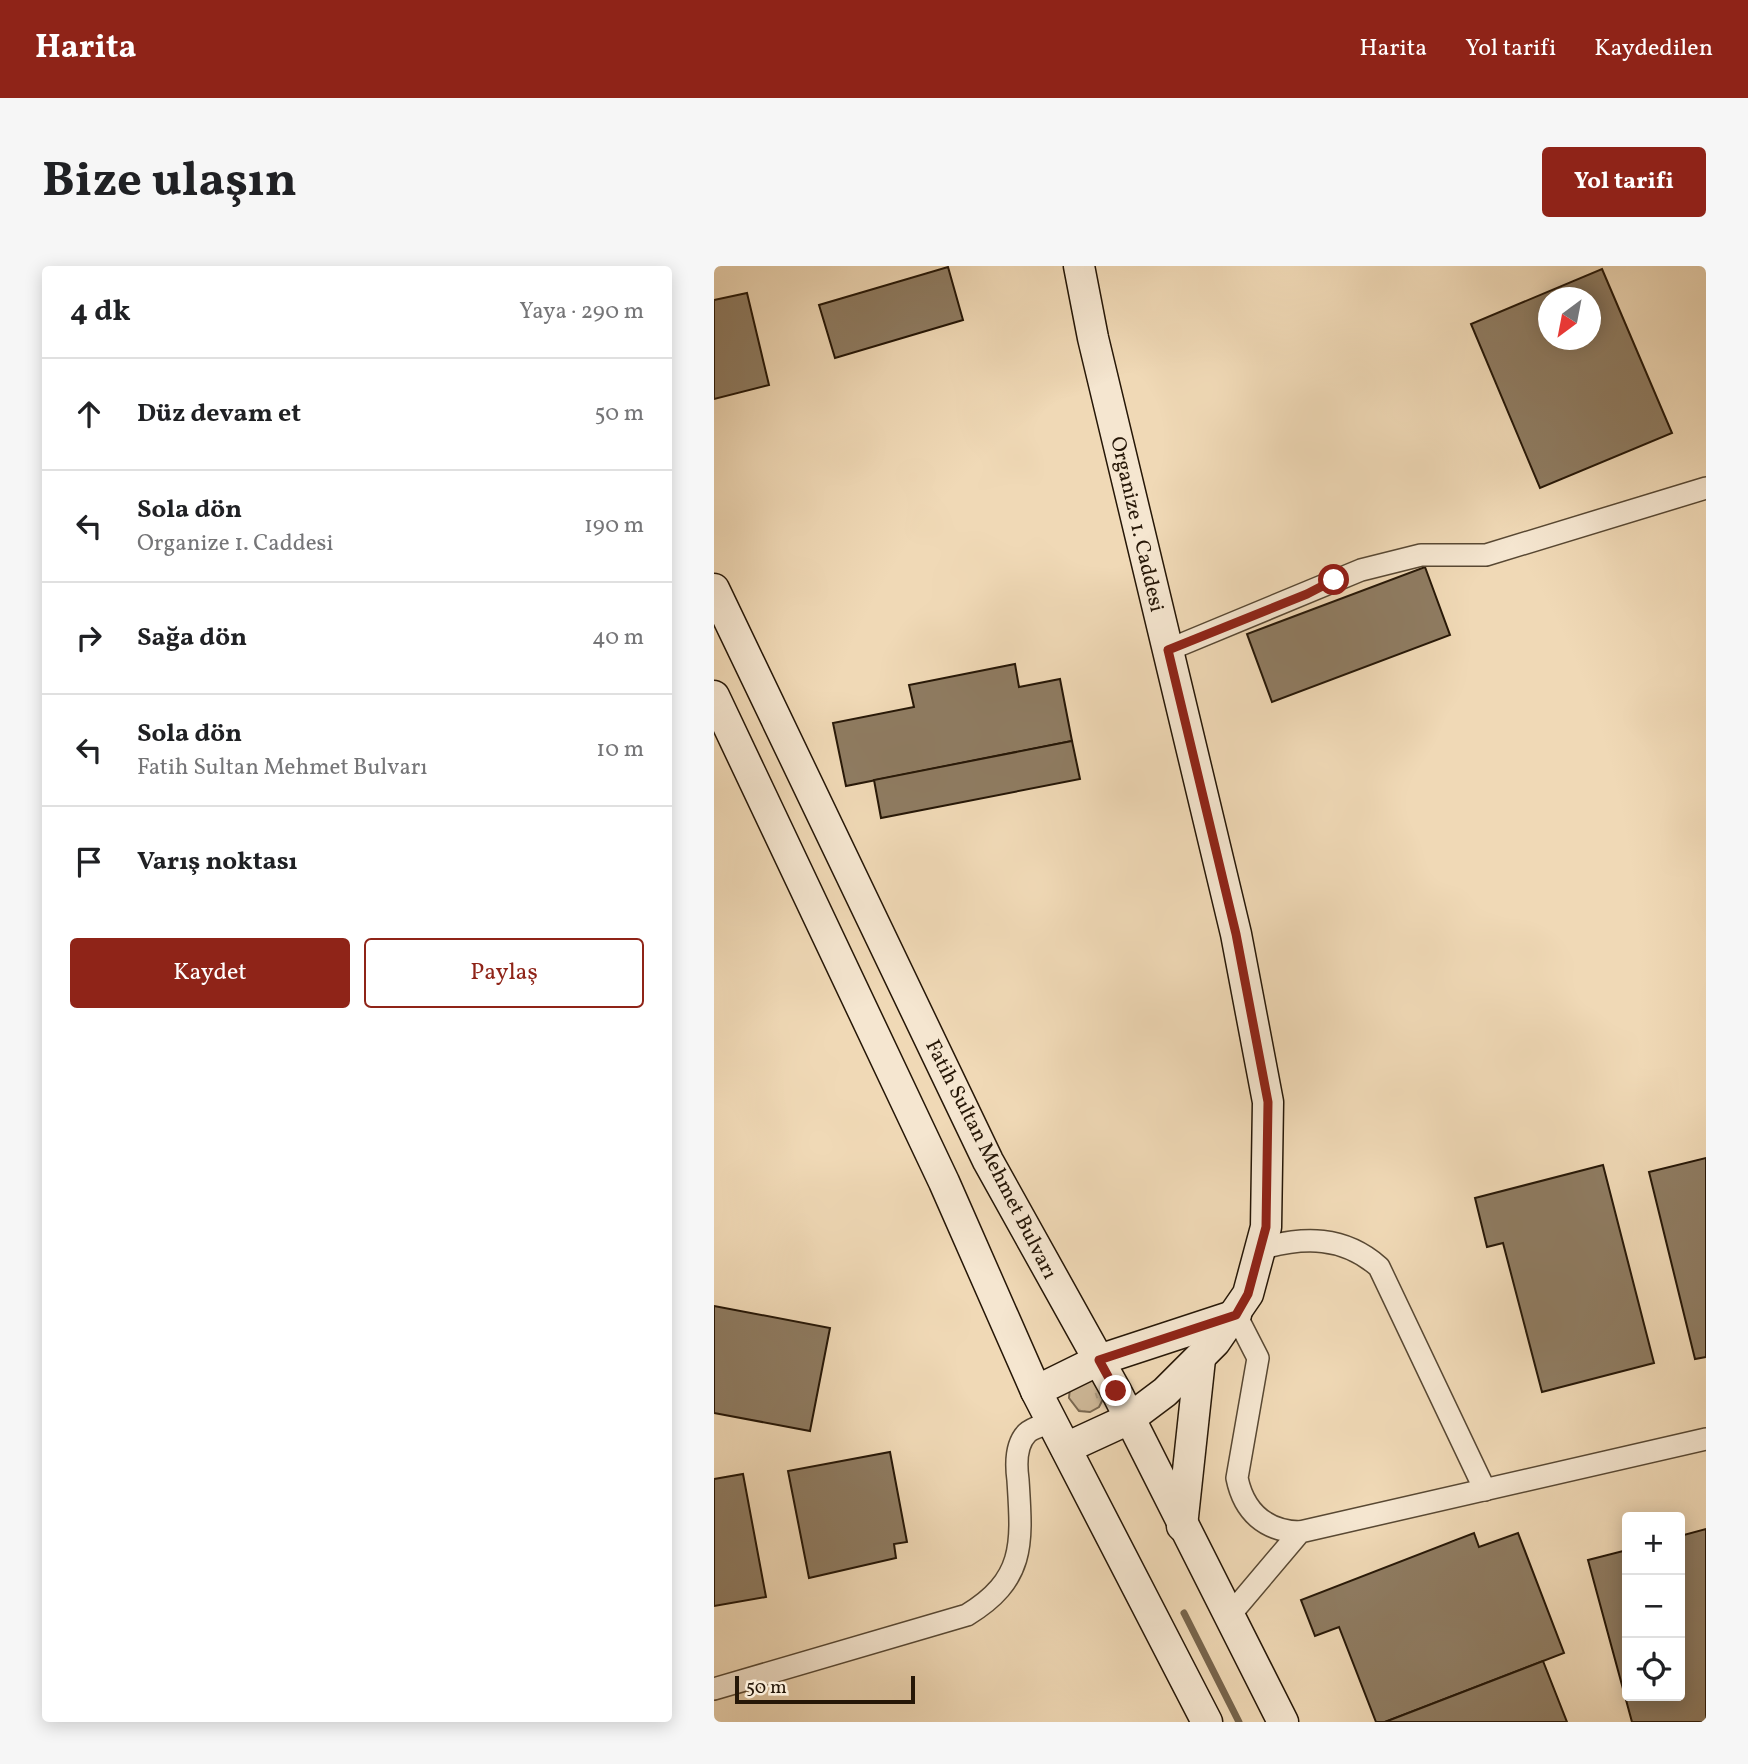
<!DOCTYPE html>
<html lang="tr">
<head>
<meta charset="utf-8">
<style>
	body { margin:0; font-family:Vollkorn,serif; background:#f6f6f6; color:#202124 }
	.controls { position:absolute; right:21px; bottom:21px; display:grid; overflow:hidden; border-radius:7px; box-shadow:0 4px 18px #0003 }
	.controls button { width:63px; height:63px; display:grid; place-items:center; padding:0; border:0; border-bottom:2px solid #e0e0e0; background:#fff; color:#202124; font:35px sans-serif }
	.compass { position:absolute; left:824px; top:21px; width:63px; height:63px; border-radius:50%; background:#fff; box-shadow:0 4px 18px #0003; rotate:212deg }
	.scale { position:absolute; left:21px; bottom:18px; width:180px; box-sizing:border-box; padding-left:7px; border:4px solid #261707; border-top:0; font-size:19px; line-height:24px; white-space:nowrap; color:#261707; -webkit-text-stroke:5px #f5e6d0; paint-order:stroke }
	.stop { position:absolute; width:21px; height:21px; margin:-16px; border:5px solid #8f2418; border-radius:50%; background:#fff }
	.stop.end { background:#8f2418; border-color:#fff; box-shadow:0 2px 7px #0008 }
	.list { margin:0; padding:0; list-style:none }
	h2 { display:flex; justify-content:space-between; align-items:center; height:91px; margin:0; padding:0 28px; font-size:30px }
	h2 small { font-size:23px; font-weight:400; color:#757577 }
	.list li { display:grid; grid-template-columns:46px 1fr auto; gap:21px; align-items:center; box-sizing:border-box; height:112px; padding:0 28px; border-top:2px solid #e0e0e0 }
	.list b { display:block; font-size:26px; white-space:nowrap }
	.list p { margin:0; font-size:23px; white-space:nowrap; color:#757577 }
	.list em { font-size:23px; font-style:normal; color:#757577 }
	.actions { display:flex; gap:14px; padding:21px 28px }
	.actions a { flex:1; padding:16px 0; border:2px solid #8f2418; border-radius:7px; text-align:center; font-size:24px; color:#8f2418 }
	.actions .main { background:#8f2418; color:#fff }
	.icon { flex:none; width:38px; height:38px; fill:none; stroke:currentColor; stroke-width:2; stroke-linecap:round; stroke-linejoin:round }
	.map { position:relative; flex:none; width:992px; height:1456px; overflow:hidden; border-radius:7px }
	header { display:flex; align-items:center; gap:42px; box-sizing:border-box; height:98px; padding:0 35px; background:#8f2418; color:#fff }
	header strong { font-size:33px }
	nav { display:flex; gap:38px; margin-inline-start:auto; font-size:24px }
	.intro { display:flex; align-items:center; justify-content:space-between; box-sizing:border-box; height:168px; padding:0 42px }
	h1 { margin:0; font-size:49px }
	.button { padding:18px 32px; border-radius:7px; background:#8f2418; color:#fff; font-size:24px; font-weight:700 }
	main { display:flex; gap:42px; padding:0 42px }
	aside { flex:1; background:#fff; border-radius:7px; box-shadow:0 4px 18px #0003 }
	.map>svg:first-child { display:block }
</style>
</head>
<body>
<header>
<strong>Harita</strong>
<nav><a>Harita</a><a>Yol tarifi</a><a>Kaydedilen</a></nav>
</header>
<div class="intro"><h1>Bize ulaşın</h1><a class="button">Yol tarifi</a></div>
<main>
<aside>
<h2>4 dk<small>Yaya · 290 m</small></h2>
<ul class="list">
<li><svg class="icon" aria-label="ahead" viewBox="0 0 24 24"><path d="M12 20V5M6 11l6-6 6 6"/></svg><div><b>Düz devam et</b></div><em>50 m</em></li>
<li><svg class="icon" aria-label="left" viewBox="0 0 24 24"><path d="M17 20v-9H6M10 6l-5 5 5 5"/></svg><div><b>Sola dön</b><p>Organize 1. Caddesi</p></div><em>190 m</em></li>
<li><svg class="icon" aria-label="right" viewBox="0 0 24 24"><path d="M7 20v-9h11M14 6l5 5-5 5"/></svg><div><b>Sağa dön</b></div><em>40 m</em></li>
<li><svg class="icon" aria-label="left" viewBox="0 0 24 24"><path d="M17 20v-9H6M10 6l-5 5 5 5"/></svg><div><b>Sola dön</b><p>Fatih Sultan Mehmet Bulvarı</p></div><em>10 m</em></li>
<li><svg class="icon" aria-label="arrive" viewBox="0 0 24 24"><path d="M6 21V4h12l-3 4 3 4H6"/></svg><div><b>Varış noktası</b></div></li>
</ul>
<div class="actions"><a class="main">Kaydet</a><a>Paylaş</a></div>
</aside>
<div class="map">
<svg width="992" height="1456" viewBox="0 0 992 1456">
	<defs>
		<pattern id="grass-tufts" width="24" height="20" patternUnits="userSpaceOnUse" patternTransform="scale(1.75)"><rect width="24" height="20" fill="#ceb898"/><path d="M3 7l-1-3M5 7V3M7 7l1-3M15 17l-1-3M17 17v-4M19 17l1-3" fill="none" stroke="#b19d82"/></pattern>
	</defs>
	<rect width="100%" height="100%" fill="#f0d9b6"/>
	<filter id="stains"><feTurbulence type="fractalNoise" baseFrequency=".00286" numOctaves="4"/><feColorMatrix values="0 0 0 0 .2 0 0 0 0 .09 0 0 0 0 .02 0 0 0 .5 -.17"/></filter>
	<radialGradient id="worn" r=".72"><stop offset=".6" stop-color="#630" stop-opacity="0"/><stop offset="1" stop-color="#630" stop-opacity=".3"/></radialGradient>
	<!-- grass -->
	<path fill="url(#grass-tufts)" stroke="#7a6850" stroke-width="2" d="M380,1113L390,1131L385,1141L376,1146L365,1145L355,1132L356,1121Z"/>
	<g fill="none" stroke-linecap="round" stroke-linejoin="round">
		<!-- stream -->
		<path stroke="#76644c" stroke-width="7" d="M470,1347L525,1456"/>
	</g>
	<!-- building -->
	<g fill="#8f7c62" stroke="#261707" stroke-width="2" fill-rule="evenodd">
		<path d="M234,1L249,54L121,92L105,39Z"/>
		<path d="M888,3L958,167L826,222L757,58ZM834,32H876V74H834Z"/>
		<path d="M33,27L55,119L0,133V34Z"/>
		<path d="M711,301L736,369L558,436L533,368Z"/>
		<path d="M301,398L305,421L346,413L358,475L132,520L119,457L200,441L195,419Z"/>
		<path d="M358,475L366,513L167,552L160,514Z"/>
		<path d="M992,892V1091L981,1093L935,906Z"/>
		<path d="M889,899L940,1097L828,1126L789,977L773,981L761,932Z"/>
		<path d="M0,1040L116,1062L96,1165L0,1147Z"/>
		<path d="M176,1186L193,1276L180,1278L182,1292L95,1312L74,1205Z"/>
		<path d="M29,1208L52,1331L0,1340V1213Z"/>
		<path d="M992,1263V1456H918L874,1294L913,1284V1430H966V1270Z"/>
		<path d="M760,1267L765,1281L804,1267L850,1387L671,1456H662L625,1361L601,1370L587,1334Z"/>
		<path d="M829,1395L853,1456H671Z"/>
	</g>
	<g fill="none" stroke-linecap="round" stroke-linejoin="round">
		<!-- street casing -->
		<g stroke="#584833" stroke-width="24">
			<g id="street">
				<path d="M454,384L647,304L707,289H772L992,222"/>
				<path d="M546,983C590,970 630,970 665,1001L771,1224"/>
				<path d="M522,1049L544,1092L523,1212C530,1246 551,1265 586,1266"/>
				<path d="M515,1350L586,1266L992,1173"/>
				<path d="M0,1423L253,1349C312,1313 308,1277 304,1214C302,1199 301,1179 313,1167C318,1162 330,1159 337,1156"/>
			</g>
		</g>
		<!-- secondary casing -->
		<g stroke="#261707" stroke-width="33">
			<g id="secondary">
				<path d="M0,323L274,895L402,1125L569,1456"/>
				<path d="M0,430L230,916L322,1125L493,1456"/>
				<path d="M322,1125L385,1094L522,1049"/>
				<path d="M352,1182L415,1153L451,1126L501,1076L534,1028L552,961L554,836L522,668L379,72L365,0"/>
				<path d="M468,1260L486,1093"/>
			</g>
		</g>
		<!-- street -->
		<use href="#street" stroke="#f5e6d0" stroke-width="21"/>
		<!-- secondary -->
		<use href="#secondary" stroke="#f5e6d0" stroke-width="30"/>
	</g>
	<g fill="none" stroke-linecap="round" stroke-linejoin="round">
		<!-- route -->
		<path stroke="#8f2418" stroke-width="9" d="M402,1125L385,1094L522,1049L534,1028L552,961L554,836L522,668L454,384L593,328L620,314"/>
	</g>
	<g text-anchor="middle" stroke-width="5" stroke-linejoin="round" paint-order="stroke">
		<!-- street labels -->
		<g font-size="21" fill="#261707" stroke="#f5e6d0">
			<text transform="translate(424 258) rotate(77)" y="7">Organize 1. Caddesi</text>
			<text transform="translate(278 893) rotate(63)" y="7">Fatih Sultan Mehmet Bulvarı</text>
		</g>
	</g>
	<rect width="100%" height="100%" filter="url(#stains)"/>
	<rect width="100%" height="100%" fill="url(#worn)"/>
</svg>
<div class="controls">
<button>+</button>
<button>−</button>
<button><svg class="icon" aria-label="locate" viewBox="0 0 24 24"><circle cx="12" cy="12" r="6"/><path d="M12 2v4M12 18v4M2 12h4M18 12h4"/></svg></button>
</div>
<svg class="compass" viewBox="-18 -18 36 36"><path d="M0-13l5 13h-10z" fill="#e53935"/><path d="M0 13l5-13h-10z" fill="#757577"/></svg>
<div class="scale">50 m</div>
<div class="stop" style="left:620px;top:314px"></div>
<div class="stop end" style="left:402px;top:1125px"></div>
</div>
</main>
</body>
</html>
